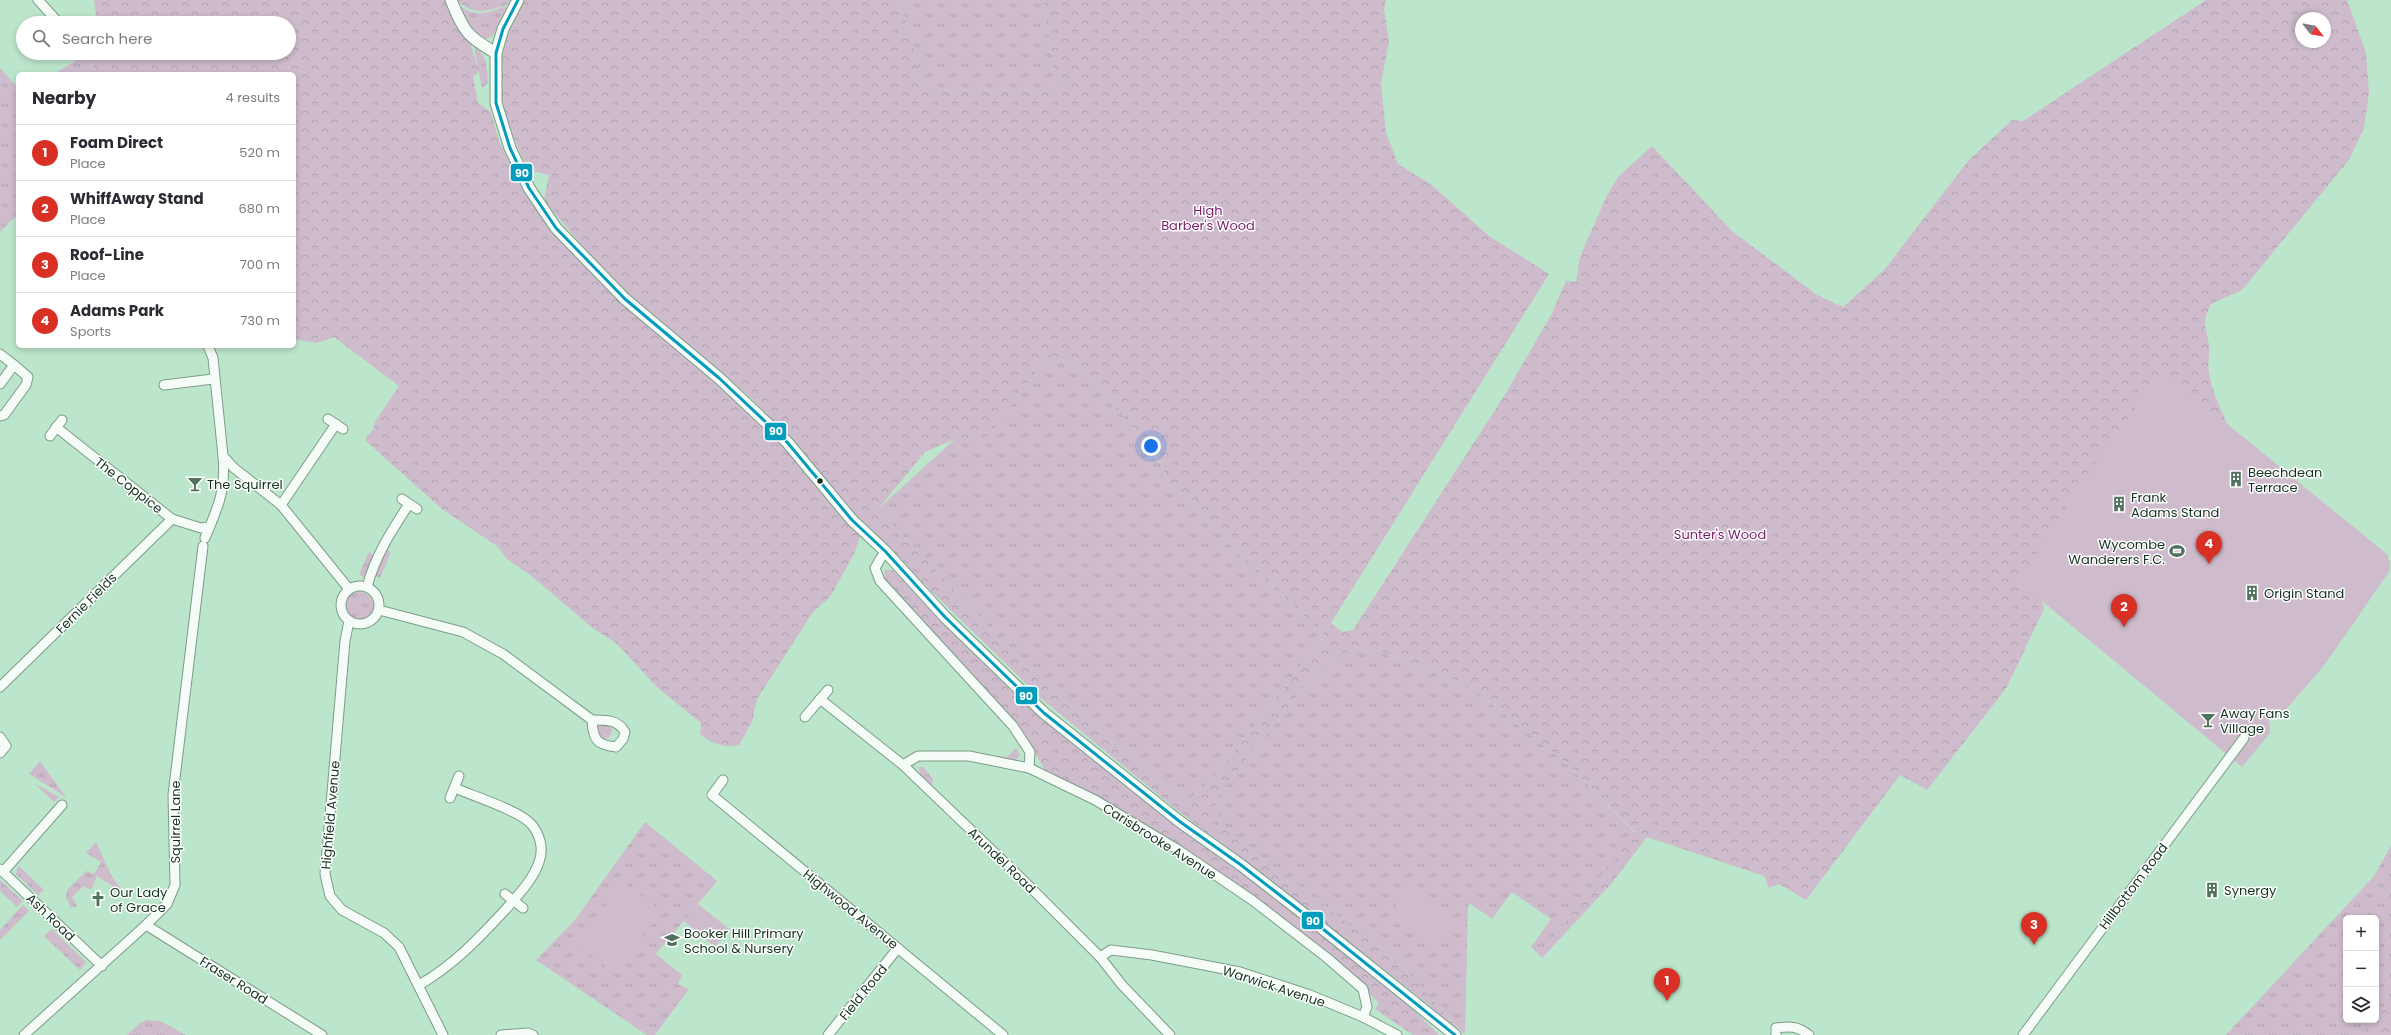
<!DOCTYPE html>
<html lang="en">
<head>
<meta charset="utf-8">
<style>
	body { margin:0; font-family:Poppins,sans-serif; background:#f7f7f7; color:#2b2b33 }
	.controls { position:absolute; right:12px; bottom:12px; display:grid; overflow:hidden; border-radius:6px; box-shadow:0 2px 6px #0003 }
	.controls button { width:36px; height:36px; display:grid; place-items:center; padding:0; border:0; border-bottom:1px solid #e1e1e2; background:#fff; color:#2b2b33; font:20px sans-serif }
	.compass { position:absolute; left:2295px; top:12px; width:36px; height:36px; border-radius:50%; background:#fff; box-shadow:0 2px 6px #0003; rotate:121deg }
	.you { position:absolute; left:1151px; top:446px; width:14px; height:14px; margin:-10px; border:3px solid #fff; border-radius:50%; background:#1a73e8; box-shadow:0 0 0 6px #1a73e833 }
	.badge { display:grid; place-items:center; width:26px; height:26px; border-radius:50%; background:#d93025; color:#fff; font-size:13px; font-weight:700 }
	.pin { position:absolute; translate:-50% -33px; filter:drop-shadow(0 1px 2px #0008) }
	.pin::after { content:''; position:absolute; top:21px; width:14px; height:12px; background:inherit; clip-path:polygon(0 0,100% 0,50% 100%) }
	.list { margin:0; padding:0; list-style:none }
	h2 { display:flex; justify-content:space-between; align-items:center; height:52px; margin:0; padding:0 16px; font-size:17px }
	h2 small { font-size:13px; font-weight:400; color:#7c7c81 }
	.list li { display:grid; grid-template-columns:26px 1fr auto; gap:12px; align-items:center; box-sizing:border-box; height:56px; padding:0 16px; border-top:1px solid #e1e1e2 }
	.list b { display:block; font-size:15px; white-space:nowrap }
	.list p { margin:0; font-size:13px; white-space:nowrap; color:#7c7c81 }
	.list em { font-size:13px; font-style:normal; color:#7c7c81 }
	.icon { flex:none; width:22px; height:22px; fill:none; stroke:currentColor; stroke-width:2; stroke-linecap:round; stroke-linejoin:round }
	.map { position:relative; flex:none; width:2391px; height:1035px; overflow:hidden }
	.search { position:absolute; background:#fff; box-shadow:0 2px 6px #0003; left:16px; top:16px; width:280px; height:44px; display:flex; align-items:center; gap:10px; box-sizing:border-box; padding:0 14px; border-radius:22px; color:#7c7c81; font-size:15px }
	.panel { position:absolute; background:#fff; box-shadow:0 2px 6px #0003; left:16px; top:72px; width:280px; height:276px; border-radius:6px }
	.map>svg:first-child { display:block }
</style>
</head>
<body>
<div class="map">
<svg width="2391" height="1035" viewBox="0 0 2391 1035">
	<defs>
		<pattern id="grass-tufts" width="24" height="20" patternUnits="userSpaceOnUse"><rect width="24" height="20" fill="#cebbcc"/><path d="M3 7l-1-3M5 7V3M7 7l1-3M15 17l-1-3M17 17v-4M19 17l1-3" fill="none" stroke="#b0a1af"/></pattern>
		<pattern id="forest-crowns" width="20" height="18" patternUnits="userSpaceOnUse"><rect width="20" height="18" fill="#cebbcc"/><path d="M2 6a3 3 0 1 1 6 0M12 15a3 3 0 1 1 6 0" fill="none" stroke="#b0a1af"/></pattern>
	</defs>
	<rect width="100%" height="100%" fill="#bce6cb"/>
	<!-- grass -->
	<g fill="url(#grass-tufts)" fill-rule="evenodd">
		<path d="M900,0H1043L1058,90L925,89Z"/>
		<path d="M457,3C474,19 487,13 506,6C504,17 497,39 484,39C472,35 460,15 457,3Z"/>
		<path d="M474,46C487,56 487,66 488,83L482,88Z"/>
		<path d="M85,55L99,74H54Z"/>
		<path d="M0,68L18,88V214L0,232Z"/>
		<path d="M1050,353L1085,372L1141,437L1163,468L1169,485L1193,500L1240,556L1325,635L1216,775L1186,803L1036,677L878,509L955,439L989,435Z"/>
		<path d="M385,549L391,552L380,578L374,575Z"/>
		<path d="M369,552L374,555L364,578L359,574Z"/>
		<circle cx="359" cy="607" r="15"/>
		<path d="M1360,648L1385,653L1469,686L1565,762L1635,833L1549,943L1538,954L1531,947L1551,919L1512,892L1492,919L1471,904L1468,905L1465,1035L1395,959L1221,827L1215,799L1307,683L1342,653Z"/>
		<circle cx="604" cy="731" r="8"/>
		<path d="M1016,748L1020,755L1015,761L932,754L931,750L1007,757Z"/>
		<path d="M40,761L66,797L29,774Z"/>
		<path d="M919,767H923L933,779L932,786L920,775Z"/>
		<path d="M34,783L59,797L54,802Z"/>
		<path d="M645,822L717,881L656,954L682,975L678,984L689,989L655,1035H647L536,960L575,920Z"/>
		<path d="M96,842L111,875L125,894L97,876L91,890L84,886L72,897L77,906L71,908L66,897L67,890L86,871L94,874L101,862L86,853Z"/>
		<path d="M2391,846V1035H2226L2374,876ZM2346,918H2376V1020H2346Z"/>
		<path d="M18,865L44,890L38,895L16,874Z"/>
		<path d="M0,880L23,901L17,907L0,891Z"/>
		<path d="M23,905L29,911L0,940V930Z"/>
		<path d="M52,929L86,962L80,970L44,936Z"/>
		<path d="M146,1020L160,1021L186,1035H127L139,1024Z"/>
	</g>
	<!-- forest -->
	<g fill="url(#forest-crowns)" fill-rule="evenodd">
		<path d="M94,0H510L507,5C485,11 476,16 457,1L479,71L473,77L478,103L491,112L499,141L518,182L554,232L785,445L855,527L860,537L854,554L830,597L813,612L757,699L752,722L739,745C725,749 711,743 700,734L701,723L657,687L616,643L594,629L529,574L508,560L497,546L442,509L365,440L373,429L376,420L399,386L334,337L317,343L294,339V74H99L84,53H289V23H97Z"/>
		<path d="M524,0H900L925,89L1058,90L1043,0H1386L1384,9L1389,41L1381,84L1386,133L1398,164L1432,185L1489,236L1549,274L1331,623L1342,632L1353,630L1506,393L1551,315L1566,281L1576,282L1580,257L1607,195L1619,176L1652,146L1733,232L1817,295L1843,307L1884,270L1968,161L2012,120L2023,121L2206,0H2347L2366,53L2369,93L2364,128L2349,160L2242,290L2211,304C2201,325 2206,325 2209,345C2210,354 2207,364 2209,373C2212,391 2220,408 2228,425L2370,543L2390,561V570L2384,568L2039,592L2044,609L2007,687L1927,790L1900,775L1806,900L1779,884L1769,888L1764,876L1647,837L1611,884L1542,958L1538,954L1549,943L1635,832L1565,762L1469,686L1385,653L1360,648L1342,653L1307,683L1215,799L1221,827L1395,959L1460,1030L1457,1035L1430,1006L1404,985L1177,810L1043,700L845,507L809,459L751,398L607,276L544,200L549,175L528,170C519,149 506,126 502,104C495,70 506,28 524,0ZM2301,18H2325V42H2301ZM1050,353L1085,372L1141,437L1163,467L1169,485L1193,500L1240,556L1325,635L1216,775L1186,803L1036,677L878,509L925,452L955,439L989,436Z"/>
		<path d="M885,570H893L967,648L1047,721L1281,898L1389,985L1439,1035H1413L1375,1009L1379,1003L1344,970L1177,846L1128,814L1046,772L1037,756L1003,712L902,603L884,578Z"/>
		<path d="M2391,1004V1035H2359L2373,1020H2376V1017Z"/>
	</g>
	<!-- pitch -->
	<g fill="#cebbcc">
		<path d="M2162,371L2388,555L2389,572L2323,667L2280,716L2269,719L2270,733L2242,767L2018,581L2090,471Z"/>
		<path d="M623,882L662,911L614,973L576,944Z"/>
		<path d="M1407,888L1456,919L1438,948L1388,918Z"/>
		<path d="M698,904L729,929L715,947L684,921Z"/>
	</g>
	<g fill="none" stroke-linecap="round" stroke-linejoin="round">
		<!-- minor casing -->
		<g stroke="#7c9d88" stroke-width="11">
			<g id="minor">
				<path d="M38,0L59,23"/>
				<path d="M208,346L213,358L223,456L234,468L281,505L349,589"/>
				<path d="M0,354L14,365"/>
				<path d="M0,384L14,365L28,377L26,385L4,415L0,416"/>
				<path d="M164,385L213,379"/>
				<path d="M328,419L343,429"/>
				<path d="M56,427L172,519L201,528L209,527"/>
				<path d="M50,436L62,420"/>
				<path d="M402,499L417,509"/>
				<path d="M281,505L336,424"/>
				<path d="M205,538C218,507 226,491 223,456"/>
				<path d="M885,551L875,568L880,581L1013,726L1030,752L1029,768"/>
				<circle cx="360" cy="605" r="19"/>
				<path d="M367,587C375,556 392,530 409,504"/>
				<path d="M379,610L463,632L503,654L592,720C606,720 617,719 625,732L623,739L616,747C596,745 593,739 592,720"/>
				<path d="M349,621L345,641L325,874L330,896L342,910L384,933L399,947L443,1035"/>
				<path d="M0,687L172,519"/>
				<path d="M820,699L903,765L1023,880L1100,957L1122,985L1170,1035"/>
				<path d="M805,717L828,690"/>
				<path d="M0,737L6,746L0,753"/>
				<path d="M903,765L918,756H969L1029,768L1095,800L1177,849L1252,900L1326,957L1363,989L1367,1007L1363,1017"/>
				<path d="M723,780L712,795L1003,1035"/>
				<path d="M450,798L459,776"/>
				<path d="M0,869L102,966"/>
				<path d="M3,872L62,805"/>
				<path d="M505,894L523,908"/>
				<path d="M146,925L322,1035"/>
				<path d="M1100,957L1111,950L1152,955L1240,972L1310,995L1363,1017L1397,1035"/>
				<path d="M419,985C454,965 479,938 506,909C518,895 533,880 539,862C544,849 540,835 532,825C521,811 473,796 455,788"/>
				<path d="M24,1035L146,925L167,904L175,885L173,795L203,546"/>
				<path d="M501,1035L528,1033L533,1035"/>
				<path d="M828,1035L898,948"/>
				<path d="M1776,1035V1028C1790,1026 1798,1026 1809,1035"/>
				<path d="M2023,1035L2244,738"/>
			</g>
		</g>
		<!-- tertiary casing -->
		<g stroke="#7c9d88" stroke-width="13">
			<g id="tertiary">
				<path d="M451,0C464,31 466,36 496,53"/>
				<path d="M518,0L503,29L496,53V103L510,148L529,188L556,228L625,299L719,378L787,442L852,520L885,551L945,617L1044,713L1179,821L1241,865L1308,917L1455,1035"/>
			</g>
		</g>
		<!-- minor -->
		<use href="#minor" stroke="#f5fbf7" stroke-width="9"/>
		<!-- tertiary -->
		<use href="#tertiary" stroke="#f5fbf7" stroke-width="11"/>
		<!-- bus-1 casing -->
		<g stroke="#fff" stroke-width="6">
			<path id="bus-1" d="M518,0L503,29L496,53V103L510,148L529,188L556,228L625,299L719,378L787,442L852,520L885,551L945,617L1044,713L1179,821L1241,865L1308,917L1455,1035"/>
		</g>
		<!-- bus-1 -->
		<use href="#bus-1" stroke="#029dbd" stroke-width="3"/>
	</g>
	<!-- icons -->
	<defs>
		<g id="building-bare" transform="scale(1.2)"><path d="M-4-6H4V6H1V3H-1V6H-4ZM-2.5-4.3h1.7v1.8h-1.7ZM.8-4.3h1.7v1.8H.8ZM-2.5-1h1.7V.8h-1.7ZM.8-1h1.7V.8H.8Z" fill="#4e725c" stroke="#fff" stroke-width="2.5" paint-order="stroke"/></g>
		<g id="bar-bare" transform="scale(1.2)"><path d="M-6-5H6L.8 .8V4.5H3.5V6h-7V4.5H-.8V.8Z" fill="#4e725c" stroke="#fff" stroke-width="2.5" paint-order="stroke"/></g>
		<g id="stadium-bare" transform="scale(1.2)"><path d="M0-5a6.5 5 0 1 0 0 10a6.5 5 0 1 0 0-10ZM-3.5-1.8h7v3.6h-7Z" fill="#4e725c" stroke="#fff" stroke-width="2.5" paint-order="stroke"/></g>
		<g id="church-bare" transform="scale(1.2)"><path d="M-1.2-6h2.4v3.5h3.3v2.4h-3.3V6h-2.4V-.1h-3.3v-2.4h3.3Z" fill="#4e725c" stroke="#fff" stroke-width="2.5" paint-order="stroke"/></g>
		<g id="school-bare" transform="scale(1.2)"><path d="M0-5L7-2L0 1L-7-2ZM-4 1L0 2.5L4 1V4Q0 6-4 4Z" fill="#4e725c" stroke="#fff" stroke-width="2.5" paint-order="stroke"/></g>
	</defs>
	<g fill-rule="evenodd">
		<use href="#building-bare" x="2236" y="479"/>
		<use href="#bar-bare" x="195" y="484"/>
		<use href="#building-bare" x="2119" y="504"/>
		<use href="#stadium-bare" x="2177" y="551"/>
		<use href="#building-bare" x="2252" y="593"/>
		<use href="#bar-bare" x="2208" y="720"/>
		<use href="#building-bare" x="2212" y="890"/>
		<use href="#church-bare" x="98" y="899"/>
		<use href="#school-bare" x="672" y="940"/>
	</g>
	<!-- markers -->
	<circle fill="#133320" stroke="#fff" stroke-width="1.5" cx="820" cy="481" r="3.5"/>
	<g text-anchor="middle" stroke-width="3" stroke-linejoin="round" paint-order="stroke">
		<!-- park labels -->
		<g font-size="13" fill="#7b206d" stroke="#fff">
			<text x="1208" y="215">High<tspan x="1208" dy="15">Barber's Wood</tspan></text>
			<text x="1720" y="539">Sunter's Wood</text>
		</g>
		<!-- poi labels -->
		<g font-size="13" fill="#133320" stroke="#fff" text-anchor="start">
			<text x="2248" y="477">Beechdean<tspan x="2248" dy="15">Terrace</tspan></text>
			<text x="207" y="489">The Squirrel</text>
			<text x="2131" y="502">Frank<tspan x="2131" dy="15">Adams Stand</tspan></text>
			<text x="2165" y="549" text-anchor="end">Wycombe<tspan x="2165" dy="15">Wanderers F.C.</tspan></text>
			<text x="2264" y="598">Origin Stand</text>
			<text x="2220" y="718">Away Fans<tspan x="2220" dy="15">Village</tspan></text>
			<text x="2224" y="895">Synergy</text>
			<text x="110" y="897">Our Lady<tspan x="110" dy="15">of Grace</tspan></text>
			<text x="684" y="938">Booker Hill Primary<tspan x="684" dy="15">School &amp; Nursery</tspan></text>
		</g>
		<!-- street labels -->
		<g font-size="13" fill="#133320" stroke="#fff">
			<text transform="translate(129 485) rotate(38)" y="5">The Coppice</text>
			<text transform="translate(86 603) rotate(-45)" y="5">Fernie Fields</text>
			<text transform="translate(330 815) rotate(-85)" y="5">Highfield Avenue</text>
			<text transform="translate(175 822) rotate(-90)" y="5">Squirrel Lane</text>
			<text transform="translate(1160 841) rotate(32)" y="5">Carisbrooke Avenue</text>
			<text transform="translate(1002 860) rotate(44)" y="5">Arundel Road</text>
			<text transform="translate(2133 886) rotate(-53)" y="5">Hillbottom Road</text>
			<text transform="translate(851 909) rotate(39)" y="5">Highwood Avenue</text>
			<text transform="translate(51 917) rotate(44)" y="5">Ash Road</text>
			<text transform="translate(234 980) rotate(32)" y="5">Fraser Road</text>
			<text transform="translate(1274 986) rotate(18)" y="5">Warwick Avenue</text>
			<text transform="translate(863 992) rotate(-51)" y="5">Field Road</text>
		</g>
	</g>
	<g stroke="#fff" stroke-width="1.5">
		<rect x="510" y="163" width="23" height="19" rx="4" fill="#029dbd"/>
		<rect x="764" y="422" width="23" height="19" rx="4" fill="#029dbd"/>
		<rect x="1015" y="686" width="23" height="19" rx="4" fill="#029dbd"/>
		<rect x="1301" y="911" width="23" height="19" rx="4" fill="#029dbd"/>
	</g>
	<g font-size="11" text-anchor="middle" font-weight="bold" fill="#fff">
		<text x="522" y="177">90</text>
		<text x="776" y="435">90</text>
		<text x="1026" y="700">90</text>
		<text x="1313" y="925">90</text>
	</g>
</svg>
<div class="controls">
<button>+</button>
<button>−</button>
<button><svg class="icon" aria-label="layers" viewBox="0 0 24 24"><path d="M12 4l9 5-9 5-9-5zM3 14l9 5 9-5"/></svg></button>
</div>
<svg class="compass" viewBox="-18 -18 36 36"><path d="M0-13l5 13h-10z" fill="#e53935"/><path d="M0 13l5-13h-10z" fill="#7c7c81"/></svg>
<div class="you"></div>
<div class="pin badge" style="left:1667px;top:1001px">1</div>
<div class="pin badge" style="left:2124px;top:627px">2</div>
<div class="pin badge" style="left:2034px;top:945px">3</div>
<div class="pin badge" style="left:2209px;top:564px">4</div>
<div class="search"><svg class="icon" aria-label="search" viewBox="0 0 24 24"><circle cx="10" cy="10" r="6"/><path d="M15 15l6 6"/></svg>Search here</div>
<section class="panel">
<h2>Nearby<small>4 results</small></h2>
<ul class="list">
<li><span class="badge">1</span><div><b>Foam Direct</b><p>Place</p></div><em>520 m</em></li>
<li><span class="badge">2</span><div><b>WhiffAway Stand</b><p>Place</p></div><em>680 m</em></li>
<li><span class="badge">3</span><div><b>Roof-Line</b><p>Place</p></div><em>700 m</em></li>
<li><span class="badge">4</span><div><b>Adams Park</b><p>Sports</p></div><em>730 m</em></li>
</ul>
</section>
</div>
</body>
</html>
